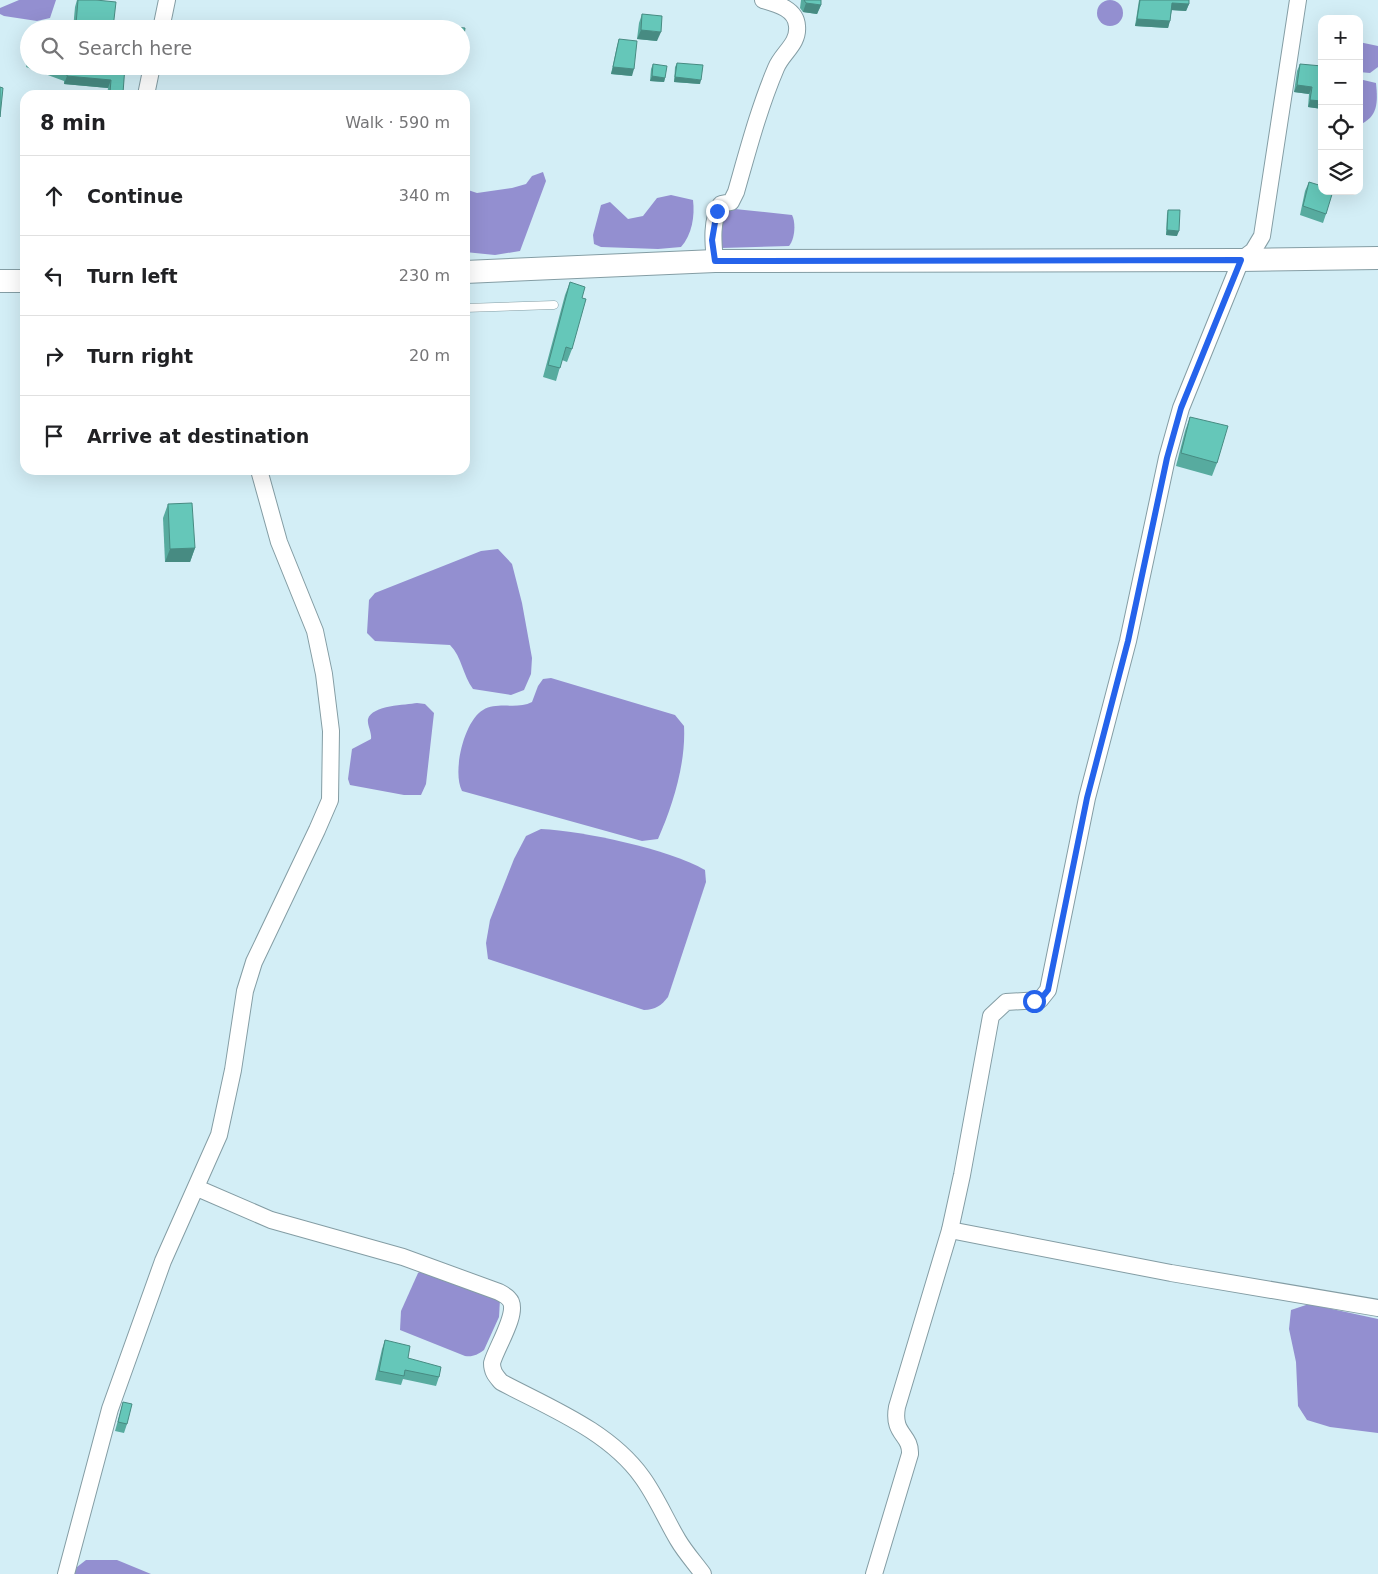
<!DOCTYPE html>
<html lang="en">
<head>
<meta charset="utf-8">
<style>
	body { margin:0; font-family:"DejaVu Sans",sans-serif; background:#f2f2f2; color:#202124 }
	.controls { position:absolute; right:15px; top:15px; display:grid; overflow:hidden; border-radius:10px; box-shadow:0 5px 20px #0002 }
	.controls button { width:45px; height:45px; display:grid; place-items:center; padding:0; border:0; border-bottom:1px solid #e0e0e0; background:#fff; color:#202124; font:25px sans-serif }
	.stop { position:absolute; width:15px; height:15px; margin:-11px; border:4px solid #2563eb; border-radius:50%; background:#fff }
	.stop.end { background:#2563eb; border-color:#fff; box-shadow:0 1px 5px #0008 }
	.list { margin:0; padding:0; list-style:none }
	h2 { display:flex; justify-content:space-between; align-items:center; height:65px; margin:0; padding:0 20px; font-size:21px }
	h2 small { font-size:16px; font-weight:400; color:#757577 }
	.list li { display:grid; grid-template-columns:32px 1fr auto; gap:15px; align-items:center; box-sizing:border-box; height:80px; padding:0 20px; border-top:1px solid #e0e0e0 }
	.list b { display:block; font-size:19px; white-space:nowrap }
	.list em { font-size:16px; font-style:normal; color:#757577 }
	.icon { flex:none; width:28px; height:28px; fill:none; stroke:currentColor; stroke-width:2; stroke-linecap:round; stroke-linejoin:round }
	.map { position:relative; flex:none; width:1378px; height:1574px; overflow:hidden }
	.search { position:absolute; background:#fff; box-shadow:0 5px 20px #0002; left:20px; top:20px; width:450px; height:55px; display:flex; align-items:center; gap:12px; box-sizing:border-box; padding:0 18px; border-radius:28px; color:#757577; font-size:19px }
	.panel { position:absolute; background:#fff; box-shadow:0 5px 20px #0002; left:20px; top:90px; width:450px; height:385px; border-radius:15px }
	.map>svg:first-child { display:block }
</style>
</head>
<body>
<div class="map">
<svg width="1378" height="1574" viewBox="0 0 1378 1574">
	<rect width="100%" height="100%" fill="#d3eef6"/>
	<!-- water -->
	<g fill="#938fd0">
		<circle cx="1110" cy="13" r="13"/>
		<path d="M19,0H56L50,18L37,21L4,16L0,14V8Z"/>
		<path d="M1359,42L1378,46V67L1370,73L1359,72Z"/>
		<path d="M1359,79L1376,83C1378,103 1378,117 1359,125Z"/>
		<path d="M543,172L546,181L520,251L495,255L465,252V189L477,193L512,188L526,184L532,176Z"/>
		<path d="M671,195L693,200C695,216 692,235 681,247L658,249L601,247L594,244L593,235L601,205L610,202L628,219L643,216L657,198Z"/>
		<path d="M725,208L792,215C796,223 795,239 789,246L721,248L719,221Z"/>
		<path d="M498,549L512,564L522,603L532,658L531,674L524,690L511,695L473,689C463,676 462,657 450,645L375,641L367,633L369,600L375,593L481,551Z"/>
		<path d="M551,678L675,715L684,726C686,763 673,805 658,839L642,841L462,791C452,772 464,721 483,710C498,701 517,710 532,702L538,686L543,679Z"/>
		<path d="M417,703L425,704L434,713L426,784L421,795H404L350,785L348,779L352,749L371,739C372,732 367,725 368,719C372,705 406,705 417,703Z"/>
		<path d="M541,829C584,831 668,849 705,870L706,882L668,997C662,1005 655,1010 644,1010L488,959L486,943L490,920L514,859L526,836Z"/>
		<path d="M422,1270L500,1300L499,1317L484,1350C477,1355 473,1357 465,1356L400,1330L401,1311L418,1273Z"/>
		<path d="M1309,1304L1378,1319V1433L1330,1427L1307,1420L1298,1406L1296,1362L1289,1329L1291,1310Z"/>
		<path d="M86,1560H117L151,1574H74L77,1567Z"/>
	</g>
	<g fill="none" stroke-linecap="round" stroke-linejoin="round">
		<!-- lane casing -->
		<g stroke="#849da4" stroke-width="9">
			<path id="lane" d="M465,308L554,305"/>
		</g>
		<!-- street casing -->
		<g stroke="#849da4" stroke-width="18">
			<g id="street">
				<path d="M161,29L167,0"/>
				<path d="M146,95L152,66"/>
				<path d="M715,261C713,242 711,220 721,204L731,202L736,192C748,150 759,108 776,68C782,53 799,44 797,26C796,9 777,4 763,0"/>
				<path d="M197,1188L271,1220L403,1257L499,1292C503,1294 509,1297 511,1302C517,1316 496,1348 492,1363C492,1372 496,1376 501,1382C550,1408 609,1431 642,1477C656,1496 666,1520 678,1540C685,1552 695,1563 703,1574"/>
				<path d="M950,1230L1171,1273L1378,1308"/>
				<path d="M66,1574L110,1409L163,1261L219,1135L233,1070L245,991L254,962L317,830L330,800L331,731L324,674L315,631L279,542L259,470"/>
				<path d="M874,1574L910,1454C911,1434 892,1435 897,1407L950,1230L962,1175L991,1016L1006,1002L1040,1000L1048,990L1087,798L1128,641L1167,458L1181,408L1241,260L1253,251L1262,236L1298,0"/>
			</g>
		</g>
		<!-- secondary casing -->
		<g stroke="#849da4" stroke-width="24">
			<g id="secondary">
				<path d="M465,272L715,261L1241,260L1378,258"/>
				<path d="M0,281H25"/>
			</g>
		</g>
		<!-- lane -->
		<use href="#lane" stroke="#fff" stroke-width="8"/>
		<!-- street -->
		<use href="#street" stroke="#fff" stroke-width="16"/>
		<!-- secondary -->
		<use href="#secondary" stroke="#fff" stroke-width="22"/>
	</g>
	<!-- wall -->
	<g fill="#57ab9f">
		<path d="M77,0H96L113,28V29H73L75,7Z"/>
		<path d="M801,0H821V5L817,14L803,12L800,8Z"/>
		<path d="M1139,0H1189V4L1186,11L1172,10L1168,28L1135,26Z"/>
		<path d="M642,14L657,41L637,39L639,23Z"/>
		<path d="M619,39L632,76L611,74L617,46Z"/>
		<path d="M29,56V66H125L122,95H107L108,88L64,84V81L26,67Z"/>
		<path d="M677,63L700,84L674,82L675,67Z"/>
		<path d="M653,64L665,78L664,82L650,81L651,69Z"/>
		<path d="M1300,64L1322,109L1308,107L1309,94L1294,92L1297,71Z"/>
		<path d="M1309,182L1326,214L1323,223L1300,215L1305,191Z"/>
		<path d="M1168,210L1177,236L1166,235L1167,214Z"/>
		<path d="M570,282L582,298L572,349L567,362L562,360L556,381L543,377L565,295Z"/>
		<path d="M1190,417L1217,463L1212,476L1176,466L1185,431Z"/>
		<path d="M168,504L195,548L190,562H165L163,518Z"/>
		<path d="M385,1340L408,1358L439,1377L436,1386L403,1379L401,1385L375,1380L382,1349Z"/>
		<path d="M123,1402L127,1424L124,1433L115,1431Z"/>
	</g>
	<!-- shaded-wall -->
	<g fill="#478b82">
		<path d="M806,3L821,5L817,14L803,12Z"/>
		<path d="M1172,3L1189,4L1186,11L1170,10Z"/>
		<path d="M1137,19L1170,21L1168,28L1135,26Z"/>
		<path d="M76,24L113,28V29H74Z"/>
		<path d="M641,30L661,32L657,41L637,39Z"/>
		<path d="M613,67L634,69L632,76L611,74Z"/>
		<path d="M67,76L111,80L108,88L64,84Z"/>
		<path d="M652,76L665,78L664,82L650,81Z"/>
		<path d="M675,77L701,80L700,84L674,82Z"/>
		<path d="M1297,85L1312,87L1309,94L1294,92Z"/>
		<path d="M110,92L123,93L122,95H109Z"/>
		<path d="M1310,100L1322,101V109L1308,107Z"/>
		<path d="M1167,230L1179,231L1177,236L1166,235Z"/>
		<path d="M195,548L190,562H165L170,549Z"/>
	</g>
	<!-- building -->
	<g fill="#65c7b9" stroke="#478b82">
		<path d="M78,0H96L116,2L113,28L76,24Z"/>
		<path d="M804,0H821V5L806,3Z"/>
		<path d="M1140,0H1189V4L1172,3L1170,21L1137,19Z"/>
		<path d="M642,14L662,16L661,32L641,30Z"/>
		<path d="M453,27L465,28L463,43H461V29H453Z"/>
		<path d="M619,39L637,41L634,69L613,67Z"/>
		<path d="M677,63L703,65L701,80L675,77Z"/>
		<path d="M653,64L667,66L665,78L652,76Z"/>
		<path d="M1300,64L1322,66V101L1310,100L1312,87L1297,85Z"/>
		<path d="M49,66H125L123,93L110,92L111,80L67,76V73Z"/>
		<path d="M0,87L3,88L0,117Z"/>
		<path d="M1309,182L1322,186V191H1333L1326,214L1303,206Z"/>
		<path d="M1168,210H1180L1179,231L1167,230Z"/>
		<path d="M570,282L585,287L582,298L586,299L572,349L566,347L560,368L548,365Z"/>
		<path d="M1190,417L1228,426L1217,463L1181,453Z"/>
		<path d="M192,503L195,548L170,549L168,504Z"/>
		<path d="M385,1340L410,1346L408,1358L441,1367L439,1377L405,1370L404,1376L379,1371Z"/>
		<path d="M123,1402L132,1404L127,1424L118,1422Z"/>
	</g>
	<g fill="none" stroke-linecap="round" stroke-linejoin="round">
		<!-- route -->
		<path stroke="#2563eb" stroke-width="6" d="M717,211L712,240L715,261L1241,260L1181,408L1167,458L1128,641L1087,798L1048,990L1040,1000L1034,1001"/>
	</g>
</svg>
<div class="controls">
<button>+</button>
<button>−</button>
<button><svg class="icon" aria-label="locate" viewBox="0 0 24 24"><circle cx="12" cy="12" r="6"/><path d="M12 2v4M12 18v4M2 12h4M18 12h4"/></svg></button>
<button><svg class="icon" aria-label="layers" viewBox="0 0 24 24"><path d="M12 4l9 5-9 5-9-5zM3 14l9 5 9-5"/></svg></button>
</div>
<div class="stop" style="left:1034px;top:1001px"></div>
<div class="stop end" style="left:717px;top:211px"></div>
<div class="search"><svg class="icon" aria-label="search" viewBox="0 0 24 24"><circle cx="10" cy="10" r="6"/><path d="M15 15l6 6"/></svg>Search here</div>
<section class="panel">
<h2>8 min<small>Walk · 590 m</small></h2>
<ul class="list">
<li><svg class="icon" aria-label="ahead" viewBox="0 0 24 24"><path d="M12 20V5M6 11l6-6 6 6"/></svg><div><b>Continue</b></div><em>340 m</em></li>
<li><svg class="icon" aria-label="left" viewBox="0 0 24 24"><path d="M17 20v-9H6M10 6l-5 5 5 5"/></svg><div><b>Turn left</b></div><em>230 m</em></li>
<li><svg class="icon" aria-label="right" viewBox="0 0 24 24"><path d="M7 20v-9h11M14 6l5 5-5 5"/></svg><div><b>Turn right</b></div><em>20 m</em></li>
<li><svg class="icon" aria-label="arrive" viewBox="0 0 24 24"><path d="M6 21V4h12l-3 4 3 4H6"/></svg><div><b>Arrive at destination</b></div></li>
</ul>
</section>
</div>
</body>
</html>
